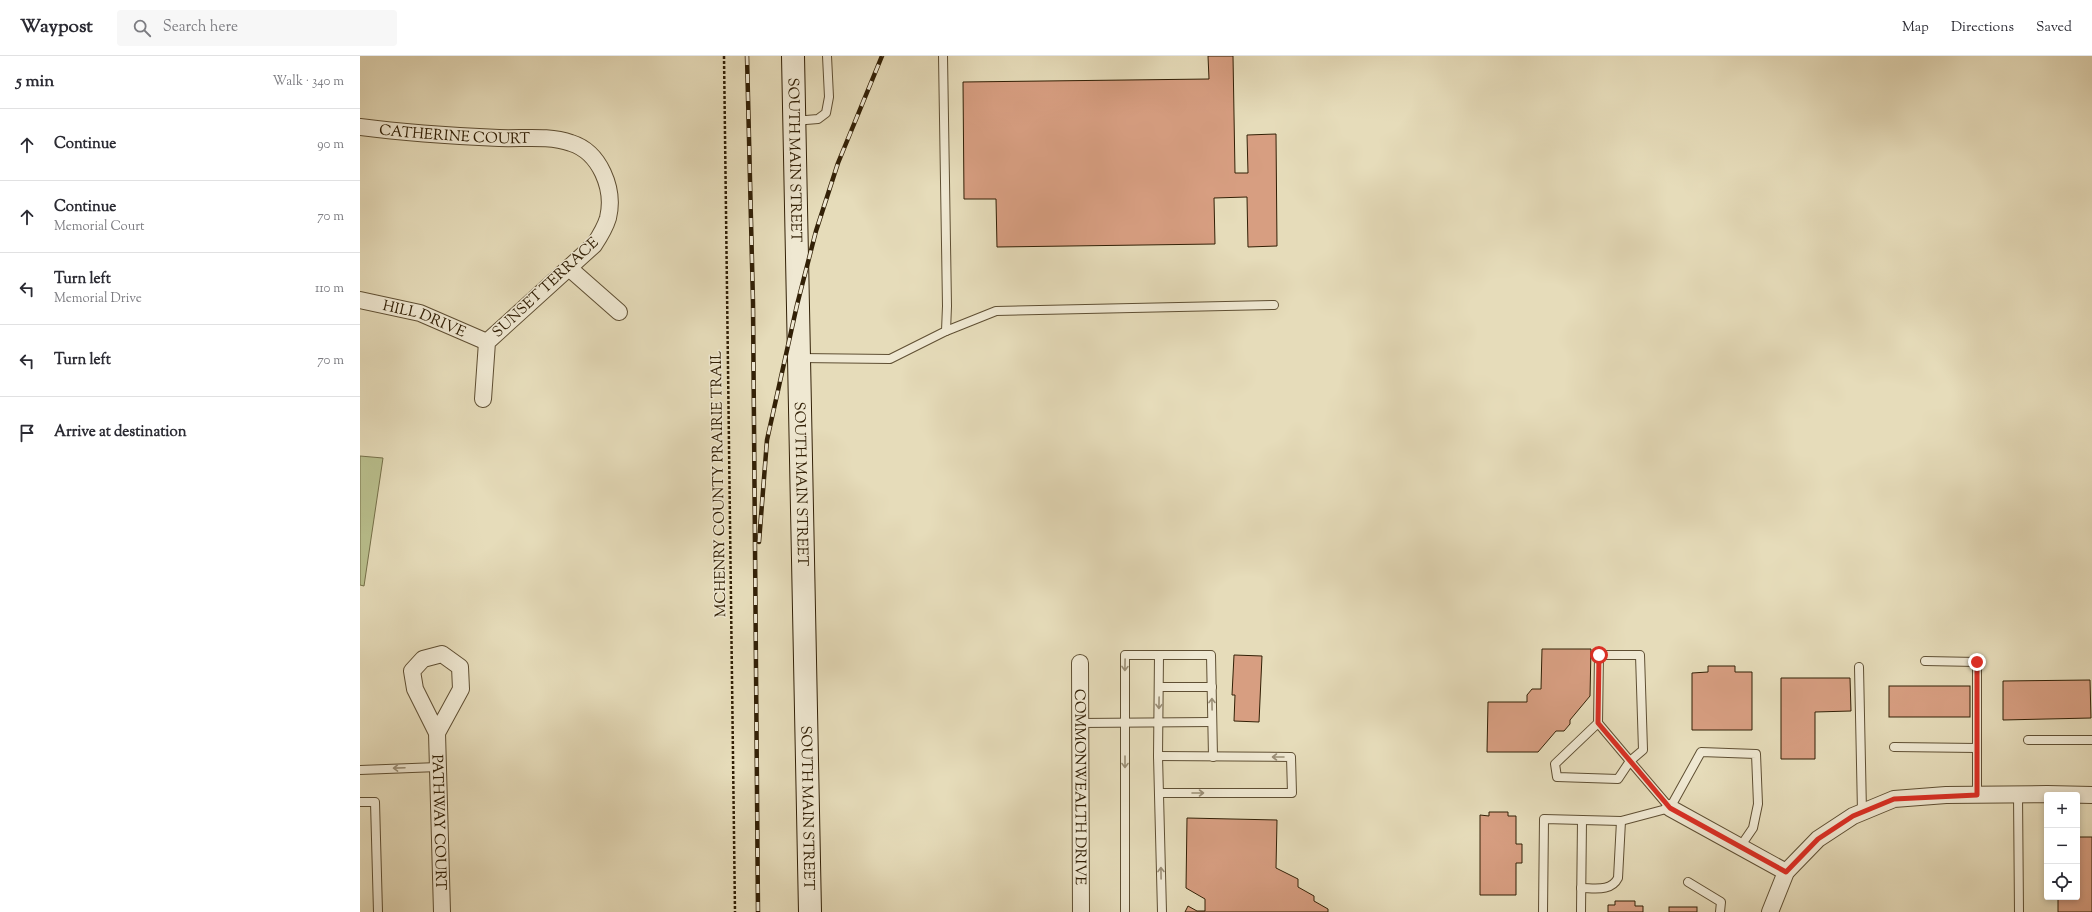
<!DOCTYPE html>
<html lang="en">
<head>
<meta charset="utf-8">
<style>
	body { margin:0; font-family:"Sorts Mill Goudy",serif; background:#f7f7f7; color:#2b2b33 }
	.controls { position:absolute; right:12px; bottom:12px; display:grid; overflow:hidden; border-radius:4px; box-shadow:0 2px 6px #0003 }
	.controls button { width:36px; height:36px; display:grid; place-items:center; padding:0; border:0; border-bottom:1px solid #e1e1e2; background:#fff; color:#2b2b33; font:20px sans-serif }
	.stop { position:absolute; width:12px; height:12px; margin:-9px; border:3px solid #d93025; border-radius:50%; background:#fff }
	.stop.end { background:#d93025; border-color:#fff; box-shadow:0 1px 4px #0008 }
	.list { margin:0; padding:0; list-style:none }
	h2 { display:flex; justify-content:space-between; align-items:center; height:52px; margin:0; padding:0 16px; font-size:17px }
	h2 small { font-size:13px; font-weight:400; color:#7c7c81 }
	.list li { display:grid; grid-template-columns:26px 1fr auto; gap:12px; align-items:center; box-sizing:border-box; height:72px; padding:0 16px; border-top:1px solid #e1e1e2 }
	.list b { display:block; font-size:15px; white-space:nowrap }
	.list p { margin:0; font-size:13px; white-space:nowrap; color:#7c7c81 }
	.list em { font-size:13px; font-style:normal; color:#7c7c81 }
	.icon { flex:none; width:22px; height:22px; fill:none; stroke:currentColor; stroke-width:2; stroke-linecap:round; stroke-linejoin:round }
	.map { position:relative; flex:none; width:1732px; height:856px; overflow:hidden }
	header { display:flex; align-items:center; gap:24px; box-sizing:border-box; height:56px; padding:0 20px; background:#fff; border-bottom:1px solid #e1e1e2 }
	header strong { font-size:19px }
	nav { display:flex; gap:22px; margin-inline-start:auto; font-size:14px }
	.search { width:280px; height:36px; background:#f7f7f7; display:flex; align-items:center; gap:10px; box-sizing:border-box; padding:0 14px; border-radius:4px; color:#7c7c81; font-size:15px }
	main { display:flex }
	aside { flex:1; background:#fff }
	.map>svg:first-child { display:block }
</style>
</head>
<body>
<header>
<strong>Waypost</strong>
<div class="search"><svg class="icon" aria-label="search" viewBox="0 0 24 24"><circle cx="10" cy="10" r="6"/><path d="M15 15l6 6"/></svg>Search here</div>
<nav><a>Map</a><a>Directions</a><a>Saved</a></nav>
</header>
<main>
<aside>
<h2>5 min<small>Walk · 340 m</small></h2>
<ul class="list">
<li><svg class="icon" aria-label="ahead" viewBox="0 0 24 24"><path d="M12 20V5M6 11l6-6 6 6"/></svg><div><b>Continue</b></div><em>90 m</em></li>
<li><svg class="icon" aria-label="ahead" viewBox="0 0 24 24"><path d="M12 20V5M6 11l6-6 6 6"/></svg><div><b>Continue</b><p>Memorial Court</p></div><em>70 m</em></li>
<li><svg class="icon" aria-label="left" viewBox="0 0 24 24"><path d="M17 20v-9H6M10 6l-5 5 5 5"/></svg><div><b>Turn left</b><p>Memorial Drive</p></div><em>110 m</em></li>
<li><svg class="icon" aria-label="left" viewBox="0 0 24 24"><path d="M17 20v-9H6M10 6l-5 5 5 5"/></svg><div><b>Turn left</b></div><em>70 m</em></li>
<li><svg class="icon" aria-label="arrive" viewBox="0 0 24 24"><path d="M6 21V4h12l-3 4 3 4H6"/></svg><div><b>Arrive at destination</b></div></li>
</ul>
</aside>
<div class="map">
<svg width="1732" height="856" viewBox="0 0 1732 856">
	<rect width="100%" height="100%" fill="#e6dcba"/>
	<filter id="stains"><feTurbulence type="fractalNoise" baseFrequency=".005" numOctaves="4"/><feColorMatrix values="0 0 0 0 .2 0 0 0 0 .09 0 0 0 0 .02 0 0 0 .5 -.17"/></filter>
	<radialGradient id="worn" r=".72"><stop offset=".6" stop-color="#630" stop-opacity="0"/><stop offset="1" stop-color="#630" stop-opacity=".3"/></radialGradient>
	<!-- green -->
	<path fill="#b9bf8d" stroke="#76704a" d="M0,400L23,402L4,530L0,529Z"/>
	<!-- building -->
	<g fill="#d79e81" stroke="#322006">
		<path d="M848,0H873L875,117H888L887,79L916,78L917,190L888,191L887,141L854,142L855,188L637,191L636,143H604L603,26L849,23Z"/>
		<path d="M1182,593H1231L1230,640L1210,664V668L1204,675H1196L1178,696H1127L1128,646H1167V639L1172,633H1181Z"/>
		<path d="M874,599L902,600L899,666L874,665L875,639H872Z"/>
		<path d="M1348,610H1375V616H1392V674H1332V617L1348,616Z"/>
		<path d="M1421,622H1490L1491,655L1455,656V703H1421Z"/>
		<path d="M1730,624L1731,662L1643,664V625Z"/>
		<rect x="1529" y="630" width="81" height="31"/>
		<path d="M1129,756H1148V760H1156V788H1162V807H1156V839H1120V759L1129,760Z"/>
		<path d="M827,762L917,764L916,812L938,823V831L954,840V845L968,853V856H825L828,850L837,855H845V843L826,832Z"/>
		<path d="M1717,781H1732V856H1698V841H1717Z"/>
		<path d="M1255,845H1275V850H1283V856H1248V849H1255Z"/>
		<rect x="1309" y="851" width="28" height="5"/>
	</g>
	<g fill="none" stroke-linecap="round" stroke-linejoin="round">
		<!-- lane casing -->
		<g stroke="#5f4f33" stroke-width="10">
			<g id="lane">
				<path d="M434,65L458,63L466,57L469,41L467,0"/>
				<path d="M586,275L636,255L914,249"/>
				<path d="M440,302L530,303L586,275L587,250L583,0"/>
				<path d="M799,599L798,700L802,856"/>
				<path d="M1565,605L1617,606V739"/>
				<path d="M1499,611L1502,756"/>
				<path d="M799,631H852"/>
				<path d="M720,667L852,666"/>
				<path d="M1238,667L1270,705L1258,723L1197,721L1195,708L1238,667L1239,599H1280L1283,694L1270,705L1310,752"/>
				<path d="M1668,684H1732"/>
				<path d="M1534,691L1617,692"/>
				<path d="M798,700L931,701L932,737H799"/>
				<path d="M0,714L78,711"/>
				<path d="M1658,738L1659,856"/>
				<path d="M0,746H15L18,856"/>
				<path d="M1328,826L1361,846L1360,856"/>
				<path d="M1221,832C1234,832 1251,836 1258,822L1261,765"/>
				<path d="M765,856V599H851L853,701"/>
				<path d="M1183,856L1184,763L1261,765L1310,752L1341,696L1396,698L1398,748L1393,772L1380,791"/>
				<path d="M1221,856L1222,764"/>
			</g>
		</g>
		<!-- street casing -->
		<g stroke="#5f4f33" stroke-width="18">
			<g id="street">
				<path id="s1" d="M0,71C46,77 93,80 139,82C163,83 188,79 211,87C240,96 255,133 248,162C245,172 240,180 234,189L127,286L123,343"/>
				<path d="M209,212L259,256"/>
				<path id="s2" d="M0,244L60,257L127,286"/>
				<path id="s3" d="M720,607L721,856"/>
				<path id="s4" d="M77,677L101,633L100,611L82,598L63,603L52,615L55,633L77,677L82,856"/>
				<path d="M1310,752L1426,816"/>
				<path d="M1410,856L1426,816L1458,783L1493,760L1534,743L1586,739L1687,738L1732,739"/>
			</g>
		</g>
		<!-- secondary casing -->
		<g stroke="#322006" stroke-width="24">
			<g id="secondary">
				<path id="s5" d="M433,0L450,856"/>
			</g>
		</g>
		<!-- path -->
		<path stroke="#322006" stroke-width="2.5" stroke-dasharray="3 2" stroke-linecap="butt" d="M364,0L375,856"/>
		<!-- lane -->
		<use href="#lane" stroke="#efe8d2" stroke-width="8"/>
		<!-- street -->
		<use href="#street" stroke="#efe8d2" stroke-width="16"/>
		<!-- secondary -->
		<use href="#secondary" stroke="#efe8d2" stroke-width="22"/>
		<!-- rail casing -->
		<g stroke="#322006" stroke-width="4.5">
			<g id="rail">
				<path d="M387,0L393,247L398,856"/>
				<path d="M399,486L407,384L437,249L456,175L478,107L522,0"/>
			</g>
		</g>
		<!-- rail -->
		<use href="#rail" stroke="#efe8d2" stroke-width="3" stroke-dasharray="9" stroke-linecap="butt"/>
	</g>
	<!-- one-way arrows -->
	<defs><path id="oneway-shaft" d="M-6 0H5M1.5-3L5.5 0L1.5 3" fill="none" stroke-width="1.6" stroke-linecap="round" stroke-linejoin="round"/></defs>
	<g stroke="#9a8e76">
		<use href="#oneway-shaft" transform="translate(765 609) rotate(91)"/>
		<use href="#oneway-shaft" transform="translate(799 647) rotate(91)"/>
		<use href="#oneway-shaft" transform="translate(852 648) rotate(-91)"/>
		<use href="#oneway-shaft" transform="translate(918 701) rotate(180)"/>
		<use href="#oneway-shaft" transform="translate(765 706) rotate(90)"/>
		<use href="#oneway-shaft" transform="translate(39 712) rotate(178)"/>
		<use href="#oneway-shaft" transform="translate(838 737)"/>
		<use href="#oneway-shaft" transform="translate(801 817) rotate(-91)"/>
	</g>
	<g fill="none" stroke-linecap="round" stroke-linejoin="round">
		<!-- route -->
		<path stroke="#d93025" stroke-width="5" d="M1239,599L1238,667L1310,752L1426,816L1458,783L1493,760L1534,743L1617,739V606"/>
	</g>
	<g text-anchor="middle" stroke-width="3" stroke-linejoin="round" paint-order="stroke">
		<!-- street labels -->
		<g font-size="15" fill="#322006" stroke="#efe8d2">
			<text dy="5" stroke="none"><textPath href="#s1" startOffset="95">CATHERINE COURT</textPath></text>
			<text dy="5" stroke="none"><textPath href="#s5" startOffset="104">SOUTH MAIN STREET</textPath></text>
			<text transform="translate(185 231) rotate(-43)" y="5">SUNSET TERRACE</text>
			<text dy="5" stroke="none"><textPath href="#s2" startOffset="67">HILL DRIVE</textPath></text>
			<text transform="translate(358 428) rotate(-91)" y="5">MCHENRY COUNTY PRAIRIE TRAIL</text>
			<text dy="5" stroke="none"><textPath href="#s5" startOffset="428">SOUTH MAIN STREET</textPath></text>
			<text dy="5" stroke="none"><textPath href="#s3" startOffset="124">COMMONWEALTH DRIVE</textPath></text>
			<text dy="5" stroke="none"><textPath href="#s5" startOffset="752">SOUTH MAIN STREET</textPath></text>
			<text dy="5" stroke="none"><textPath href="#s4" startOffset="287">PATHWAY COURT</textPath></text>
		</g>
	</g>
	<rect width="100%" height="100%" filter="url(#stains)"/>
	<rect width="100%" height="100%" fill="url(#worn)"/>
</svg>
<div class="controls">
<button>+</button>
<button>−</button>
<button><svg class="icon" aria-label="locate" viewBox="0 0 24 24"><circle cx="12" cy="12" r="6"/><path d="M12 2v4M12 18v4M2 12h4M18 12h4"/></svg></button>
</div>
<div class="stop" style="left:1239px;top:599px"></div>
<div class="stop end" style="left:1617px;top:606px"></div>
</div>
</main>
</body>
</html>
